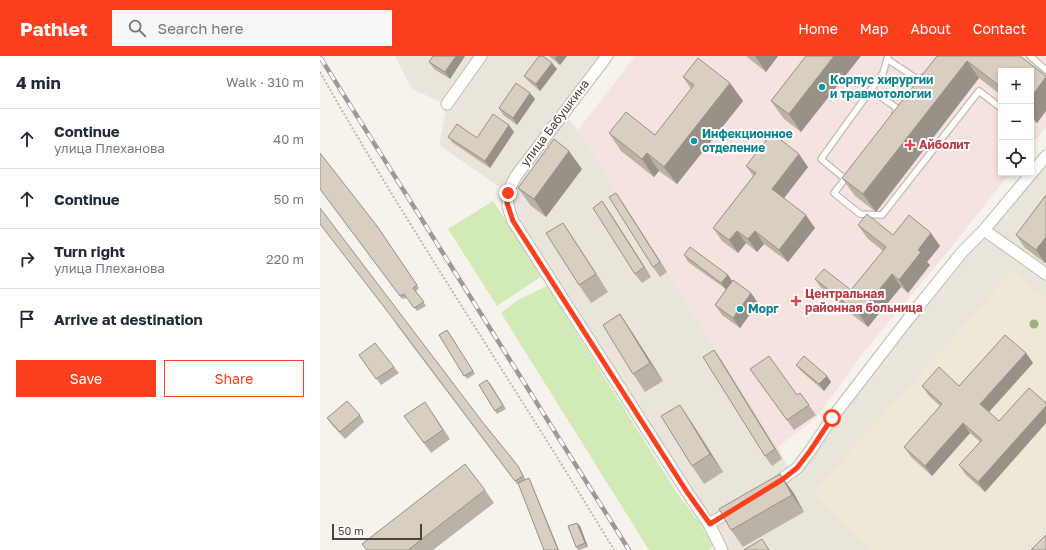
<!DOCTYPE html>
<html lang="en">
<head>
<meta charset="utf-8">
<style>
	body { margin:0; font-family:"Golos Text",sans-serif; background:#f6f6f7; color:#1f2937 }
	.controls { position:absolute; right:12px; top:12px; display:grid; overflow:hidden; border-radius:0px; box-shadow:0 2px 6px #0003 }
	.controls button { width:36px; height:36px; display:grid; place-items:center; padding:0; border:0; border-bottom:1px solid #e0e1e3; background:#fff; color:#1f2937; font:20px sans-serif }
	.scale { position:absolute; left:12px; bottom:10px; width:90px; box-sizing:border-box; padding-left:4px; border:2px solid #4b4439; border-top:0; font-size:11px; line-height:14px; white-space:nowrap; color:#4b4439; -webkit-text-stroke:3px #fff; paint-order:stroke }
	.stop { position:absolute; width:12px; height:12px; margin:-9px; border:3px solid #fc3f1d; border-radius:50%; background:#fff }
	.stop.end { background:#fc3f1d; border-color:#fff; box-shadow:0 1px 4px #0008 }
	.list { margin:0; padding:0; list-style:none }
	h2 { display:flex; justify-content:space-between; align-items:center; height:52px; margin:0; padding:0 16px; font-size:17px }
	h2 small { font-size:13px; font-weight:400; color:#747a83 }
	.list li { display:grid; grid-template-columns:26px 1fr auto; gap:12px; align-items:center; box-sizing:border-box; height:60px; padding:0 16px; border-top:1px solid #e0e1e3 }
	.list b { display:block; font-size:15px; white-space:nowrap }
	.list p { margin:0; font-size:13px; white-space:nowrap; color:#747a83 }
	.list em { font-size:13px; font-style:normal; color:#747a83 }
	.actions { display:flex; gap:8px; padding:12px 16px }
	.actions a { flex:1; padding:9px 0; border:1px solid #fc3f1d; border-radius:0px; text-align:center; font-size:14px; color:#fc3f1d }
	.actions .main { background:#fc3f1d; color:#fff }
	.icon { flex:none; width:22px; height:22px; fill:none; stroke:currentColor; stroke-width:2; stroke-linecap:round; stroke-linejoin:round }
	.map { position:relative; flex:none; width:726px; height:494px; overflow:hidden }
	header { display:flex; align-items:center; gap:24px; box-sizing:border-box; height:56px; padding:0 20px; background:#fc3f1d; color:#fff }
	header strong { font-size:19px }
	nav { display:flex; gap:22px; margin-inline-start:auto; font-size:14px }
	.search { width:280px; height:36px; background:#f6f6f7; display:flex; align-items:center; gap:10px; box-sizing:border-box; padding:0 14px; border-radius:0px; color:#747a83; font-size:15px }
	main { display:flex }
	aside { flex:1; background:#fff }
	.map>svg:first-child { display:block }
</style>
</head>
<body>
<header>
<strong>Pathlet</strong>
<div class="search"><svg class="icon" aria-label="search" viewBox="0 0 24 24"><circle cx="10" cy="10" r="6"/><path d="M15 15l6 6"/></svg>Search here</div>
<nav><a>Home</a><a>Map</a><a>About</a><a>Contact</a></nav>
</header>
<main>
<aside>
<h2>4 min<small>Walk · 310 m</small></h2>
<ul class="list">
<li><svg class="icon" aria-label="ahead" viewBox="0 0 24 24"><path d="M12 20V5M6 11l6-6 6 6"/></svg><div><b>Continue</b><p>улица Плеханова</p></div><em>40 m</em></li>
<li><svg class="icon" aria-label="ahead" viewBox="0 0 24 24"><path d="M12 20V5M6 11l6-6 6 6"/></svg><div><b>Continue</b></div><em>50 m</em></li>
<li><svg class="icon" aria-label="right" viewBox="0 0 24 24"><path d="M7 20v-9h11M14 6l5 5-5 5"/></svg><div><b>Turn right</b><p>улица Плеханова</p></div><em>220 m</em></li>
<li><svg class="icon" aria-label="arrive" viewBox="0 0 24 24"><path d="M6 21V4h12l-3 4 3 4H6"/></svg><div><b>Arrive at destination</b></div></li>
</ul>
<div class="actions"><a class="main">Save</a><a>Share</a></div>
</aside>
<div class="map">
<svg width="726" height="494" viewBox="0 0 726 494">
	<rect width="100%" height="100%" fill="#f6f3ec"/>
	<!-- residential -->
	<path fill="#eae5da" d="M75,0H287L243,57L258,74L458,391L470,417L512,362L726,100V494H402L193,165L188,137L119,89L127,49L92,33Z"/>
	<!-- education -->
	<path fill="#efe8d6" d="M693,215L726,243V472L705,494H552L493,437Z"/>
	<!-- medical -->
	<path fill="#f6e3e0" d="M315,0H726V71L711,90V15H681V117H690L630,193L543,297L497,361L458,391L258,74Z"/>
	<!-- garden -->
	<g fill="#d2eab5">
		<path d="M173,145L222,220L177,250L128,173Z"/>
		<path d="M227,230L359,440L380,467L393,491L389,494H329L181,257L198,244Z"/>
	</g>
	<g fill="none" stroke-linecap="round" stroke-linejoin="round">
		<!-- service casing -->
		<g stroke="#c2bbae" stroke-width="8">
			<g id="service">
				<path d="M568,0L563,17L501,103L525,123L514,137L540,158L562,159L659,35L681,52"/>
				<path d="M710,0L726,14"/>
				<path d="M567,3L600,25L603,21"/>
				<path d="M551,34L578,53L575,57"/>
			</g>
		</g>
		<!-- minor casing -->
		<g stroke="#c2bbae" stroke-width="13">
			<g id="minor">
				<path d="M287,0L196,120C186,137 185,146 193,165L367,436L389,468L402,494"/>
				<path d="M127,48L161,0"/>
				<path d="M664,174L726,218"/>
				<path d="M451,431L477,412L490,395L512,362L589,262L643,195L664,174L726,100"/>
				<path d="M389,468L416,452"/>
			</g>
		</g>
		<!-- path -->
		<path stroke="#c4b79f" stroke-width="2" stroke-dasharray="2 2" stroke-linecap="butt" d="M0,16C92,179 198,334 294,494"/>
		<!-- service -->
		<use href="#service" stroke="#fff" stroke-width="5.5"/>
		<!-- minor -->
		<use href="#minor" stroke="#fff" stroke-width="11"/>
		<!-- rail casing -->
		<g stroke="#9a9a9a" stroke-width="4.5">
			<path id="rail" d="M0,1L309,494"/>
		</g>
		<!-- rail -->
		<use href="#rail" stroke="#fff" stroke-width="3" stroke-dasharray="9" stroke-linecap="butt"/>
	</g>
	<!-- trees -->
	<circle fill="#97b381" cx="714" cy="268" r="4.5"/>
	<!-- wall -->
	<g fill="#bab2a6">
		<path d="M145,0L130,23L114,13L109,6Z"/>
		<path d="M229,0H247L240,9Z"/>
		<path d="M426,0H458L446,16Z"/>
		<path d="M486,0L481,76L464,63L451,45Z"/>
		<path d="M617,0H700L726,20V55L717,67L711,62V15H681V39L659,22L556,156L535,140L522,122Z"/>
		<path d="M232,7L237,13L220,35L209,26L204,20Z"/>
		<path d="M363,21L410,27L423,45L357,128L339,115L334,121L301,95L289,77L335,79L371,33Z"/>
		<path d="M210,37L215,43L197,69L183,59L179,52Z"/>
		<path d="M194,76L170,112L133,87L128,81L157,82Z"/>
		<path d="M426,110L488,111L464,142L495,172L468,206L444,188L437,196L426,187L418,197L402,185L393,172L433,120Z"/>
		<path d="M262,113L226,161L211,150L198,132Z"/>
		<path d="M0,133L57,170L99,232L96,235L106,250L97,255L87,242L82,243Z"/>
		<path d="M296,137L347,216L340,221L333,211Z"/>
		<path d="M726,139V206L725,207L705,192L696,179Z"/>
		<path d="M289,155L331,221L322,227L315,218Z"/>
		<path d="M243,167L255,185L288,236L271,247L259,229Z"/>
		<path d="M538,169L573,179L620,190L607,206L610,209L588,237L581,231L548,271L504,236L495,223L531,234L563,195L547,182Z"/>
		<path d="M364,199L408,219L412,225L431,237L438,247L420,272L402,259L395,249L406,233L368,206Z"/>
		<path d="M73,264L164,368L198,410L206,424L211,426L197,428Z"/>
		<path d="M127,274L155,318L147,323L119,279Z"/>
		<path d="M312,276L343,325L325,336L313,318Z"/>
		<path d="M706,297L713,307L669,356L679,365L726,347V367L665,436L646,419L639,409L660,386L650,377L612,420L591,401L584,391L620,350L609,340L602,330H639Z"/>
		<path d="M39,299L74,311L79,317L61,329Z"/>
		<path d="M401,304L462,403L452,410L445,400Z"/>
		<path d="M476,309L507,320L511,326L504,335L481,315Z"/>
		<path d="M430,313L477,339L480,337L496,359L474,374Z"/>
		<path d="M170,327L186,353L177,358L159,329Z"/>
		<path d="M112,356L130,383L111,397L84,360Z"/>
		<path d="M40,359L44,366L25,383L12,369L7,362Z"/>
		<path d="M372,367L403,416L384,428L372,410Z"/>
		<path d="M165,434L174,447L113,494H47L42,488Z"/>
		<path d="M473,436L484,456L423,491L411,474Z"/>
		<path d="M257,467L260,470L268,491L259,494H258L256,491Z"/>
	</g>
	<!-- shaded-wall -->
	<g fill="#979187">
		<path d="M136,0H145L130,23L125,16Z"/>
		<path d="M237,0H247L240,9L235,2Z"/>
		<path d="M435,0H458L446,16Z"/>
		<path d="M514,0H541L481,76L469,58Z"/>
		<path d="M647,5L659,22L556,156L543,138Z"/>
		<path d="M232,7L237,13L220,35L216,28Z"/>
		<path d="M726,21V55L717,67L711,58V41Z"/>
		<path d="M410,27L423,45L357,128L344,111Z"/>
		<path d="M210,37L215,43L197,69L193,62Z"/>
		<path d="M189,69L194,76L170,112L165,105Z"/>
		<path d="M249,95L262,113L226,161L214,143Z"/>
		<path d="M327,97L339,115L334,121L322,103Z"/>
		<path d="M479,98L488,111L461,146L452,133Z"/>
		<path d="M296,137L303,147L347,216L340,206Z"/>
		<path d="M282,145L289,155L331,221L324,211Z"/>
		<path d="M486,159L495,172L468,206L459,194Z"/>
		<path d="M243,167L255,185L288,236L276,218Z"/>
		<path d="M417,175L426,187L418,197L409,184Z"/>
		<path d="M435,175L444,188L437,196L428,183Z"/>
		<path d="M611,177L620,190L607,206L610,209L588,237L579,224L598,194Z"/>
		<path d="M726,181V206L725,207L716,194Z"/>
		<path d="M572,218L581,231L548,271L539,258Z"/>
		<path d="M408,219L412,225L406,234L401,227Z"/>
		<path d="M431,237L438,247L420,272L413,262Z"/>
		<path d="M300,258L312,276L343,325L330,307Z"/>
		<path d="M394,294L401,304L462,403L455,393Z"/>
		<path d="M706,297L713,307L667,358L660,348Z"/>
		<path d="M507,320L511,326L504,335L499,328Z"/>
		<path d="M360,349L372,367L403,416L390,398Z"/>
		<path d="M726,350V367L665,436L658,426Z"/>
		<path d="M643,367L650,377L612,420L605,410Z"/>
		<path d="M460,418L473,436L484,456L472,439Z"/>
		<path d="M209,422L211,426L239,494H238Z"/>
		<path d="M257,467L260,470L268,491L265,487Z"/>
	</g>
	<!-- building -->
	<g fill="#d8cfc1" stroke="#979187">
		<path d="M113,0H136L125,16L109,6Z"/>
		<path d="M219,0H223L232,7L216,28L204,20Z"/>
		<path d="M486,0H514L469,58L451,45Z"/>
		<path d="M617,0H700L726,20V21L711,41V15H681V31L647,5L543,138L522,122Z"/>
		<path d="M378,2L410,27L344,111L327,97L322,103L289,77L306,56L335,79L374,29L363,21Z"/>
		<path d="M196,27L210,37L193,62L179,52Z"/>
		<path d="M173,58L189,69L165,105L128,81L137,68L157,82Z"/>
		<path d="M452,77L479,98L452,133L486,159L459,194L435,175L428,183L417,175L409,184L393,172L436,117L426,110Z"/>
		<path d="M234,83L249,95L214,143L198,132Z"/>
		<path d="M0,97L57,170L97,229L93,232L104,246L94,252L84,238L80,240L0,133Z"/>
		<path d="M296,137L340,206L333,211L289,141Z"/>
		<path d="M726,139V181L716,194L696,179Z"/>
		<path d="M282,145L324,211L315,218L273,152Z"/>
		<path d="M0,152L164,368L198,410L203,420L195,425L71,260L0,168Z"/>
		<path d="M547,158L573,179L589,159L611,177L598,194L601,196L579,224L572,218L539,258L495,223L504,213L531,234L566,191L538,169Z"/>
		<path d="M243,167L276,218L259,229L226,177Z"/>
		<path d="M370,191L408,219L401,227L364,199Z"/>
		<path d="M413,224L431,237L413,262L395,249Z"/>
		<path d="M300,258L330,307L313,318L283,269Z"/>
		<path d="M127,274L153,315L144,320L119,279Z"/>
		<path d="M685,279L706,297L660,348L679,365L709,332L726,347V350L658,426L639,409L662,384L643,367L605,410L584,391L622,348L602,330L619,311L639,330Z"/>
		<path d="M55,287L74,311L56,323L39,299Z"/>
		<path d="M394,294L455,393L445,400L383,301Z"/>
		<path d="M449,300L477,339L480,337L489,349L467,364L430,313Z"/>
		<path d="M484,300L507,320L499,328L476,309Z"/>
		<path d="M167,324L183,349L175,355L159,329Z"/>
		<path d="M27,345L40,359L20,376L7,362Z"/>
		<path d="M105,346L123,374L104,387L84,360Z"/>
		<path d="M360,349L390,398L372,410L341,360Z"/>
		<path d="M145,408L165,434L88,494H47L42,488Z"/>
		<path d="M460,418L472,439L411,474L399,453Z"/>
		<path d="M209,422L238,494H224L198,427Z"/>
		<path d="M257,467L265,487L256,491L248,470Z"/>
		<path d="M726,479V494H711Z"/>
		<path d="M442,483L449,494H424Z"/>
	</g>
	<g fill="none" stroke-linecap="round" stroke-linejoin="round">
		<!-- route -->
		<path stroke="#fc3f1d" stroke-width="5" d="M188,137L187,147L193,165L367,436L390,468L463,423L477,412L490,395L512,362"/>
	</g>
	<!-- markers -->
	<g fill="#0f9aa8" stroke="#fff" stroke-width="1.5">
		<circle cx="502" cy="31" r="4"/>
		<circle cx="374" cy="85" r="4"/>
		<circle cx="420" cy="253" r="4"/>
	</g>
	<g fill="#e0444e" stroke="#fff" stroke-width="1.5">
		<path d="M588 83h4v4h4v4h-4v4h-4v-4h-4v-4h4z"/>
		<path d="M474 239h4v4h4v4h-4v4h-4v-4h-4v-4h4z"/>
	</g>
	<g text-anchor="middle" stroke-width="4" stroke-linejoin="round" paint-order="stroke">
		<!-- culture labels -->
		<g font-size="12" font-weight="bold" fill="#0d838f" stroke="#fff" text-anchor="start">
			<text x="510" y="28">Корпус хирургии<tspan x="510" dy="14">и травмотологии</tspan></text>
			<text x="382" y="82">Инфекционное<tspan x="382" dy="14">отделение</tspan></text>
			<text x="428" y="257">Морг</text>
		</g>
		<!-- street labels -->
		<g font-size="12" fill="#4b4439" stroke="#fff">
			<text transform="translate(235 67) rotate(-53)" y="4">улица Бабушкина</text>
		</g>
		<!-- health labels -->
		<g font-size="12" font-weight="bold" fill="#be3a42" stroke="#fff" text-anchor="start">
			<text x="599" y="93">Айболит</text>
			<text x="485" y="242">Центральная<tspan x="485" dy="14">районная больница</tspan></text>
		</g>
	</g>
</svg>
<div class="controls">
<button>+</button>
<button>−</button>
<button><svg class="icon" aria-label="locate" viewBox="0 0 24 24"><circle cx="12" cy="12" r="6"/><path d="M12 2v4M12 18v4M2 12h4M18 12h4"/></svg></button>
</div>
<div class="scale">50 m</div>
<div class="stop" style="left:512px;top:362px"></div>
<div class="stop end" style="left:188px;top:137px"></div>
</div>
</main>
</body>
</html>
